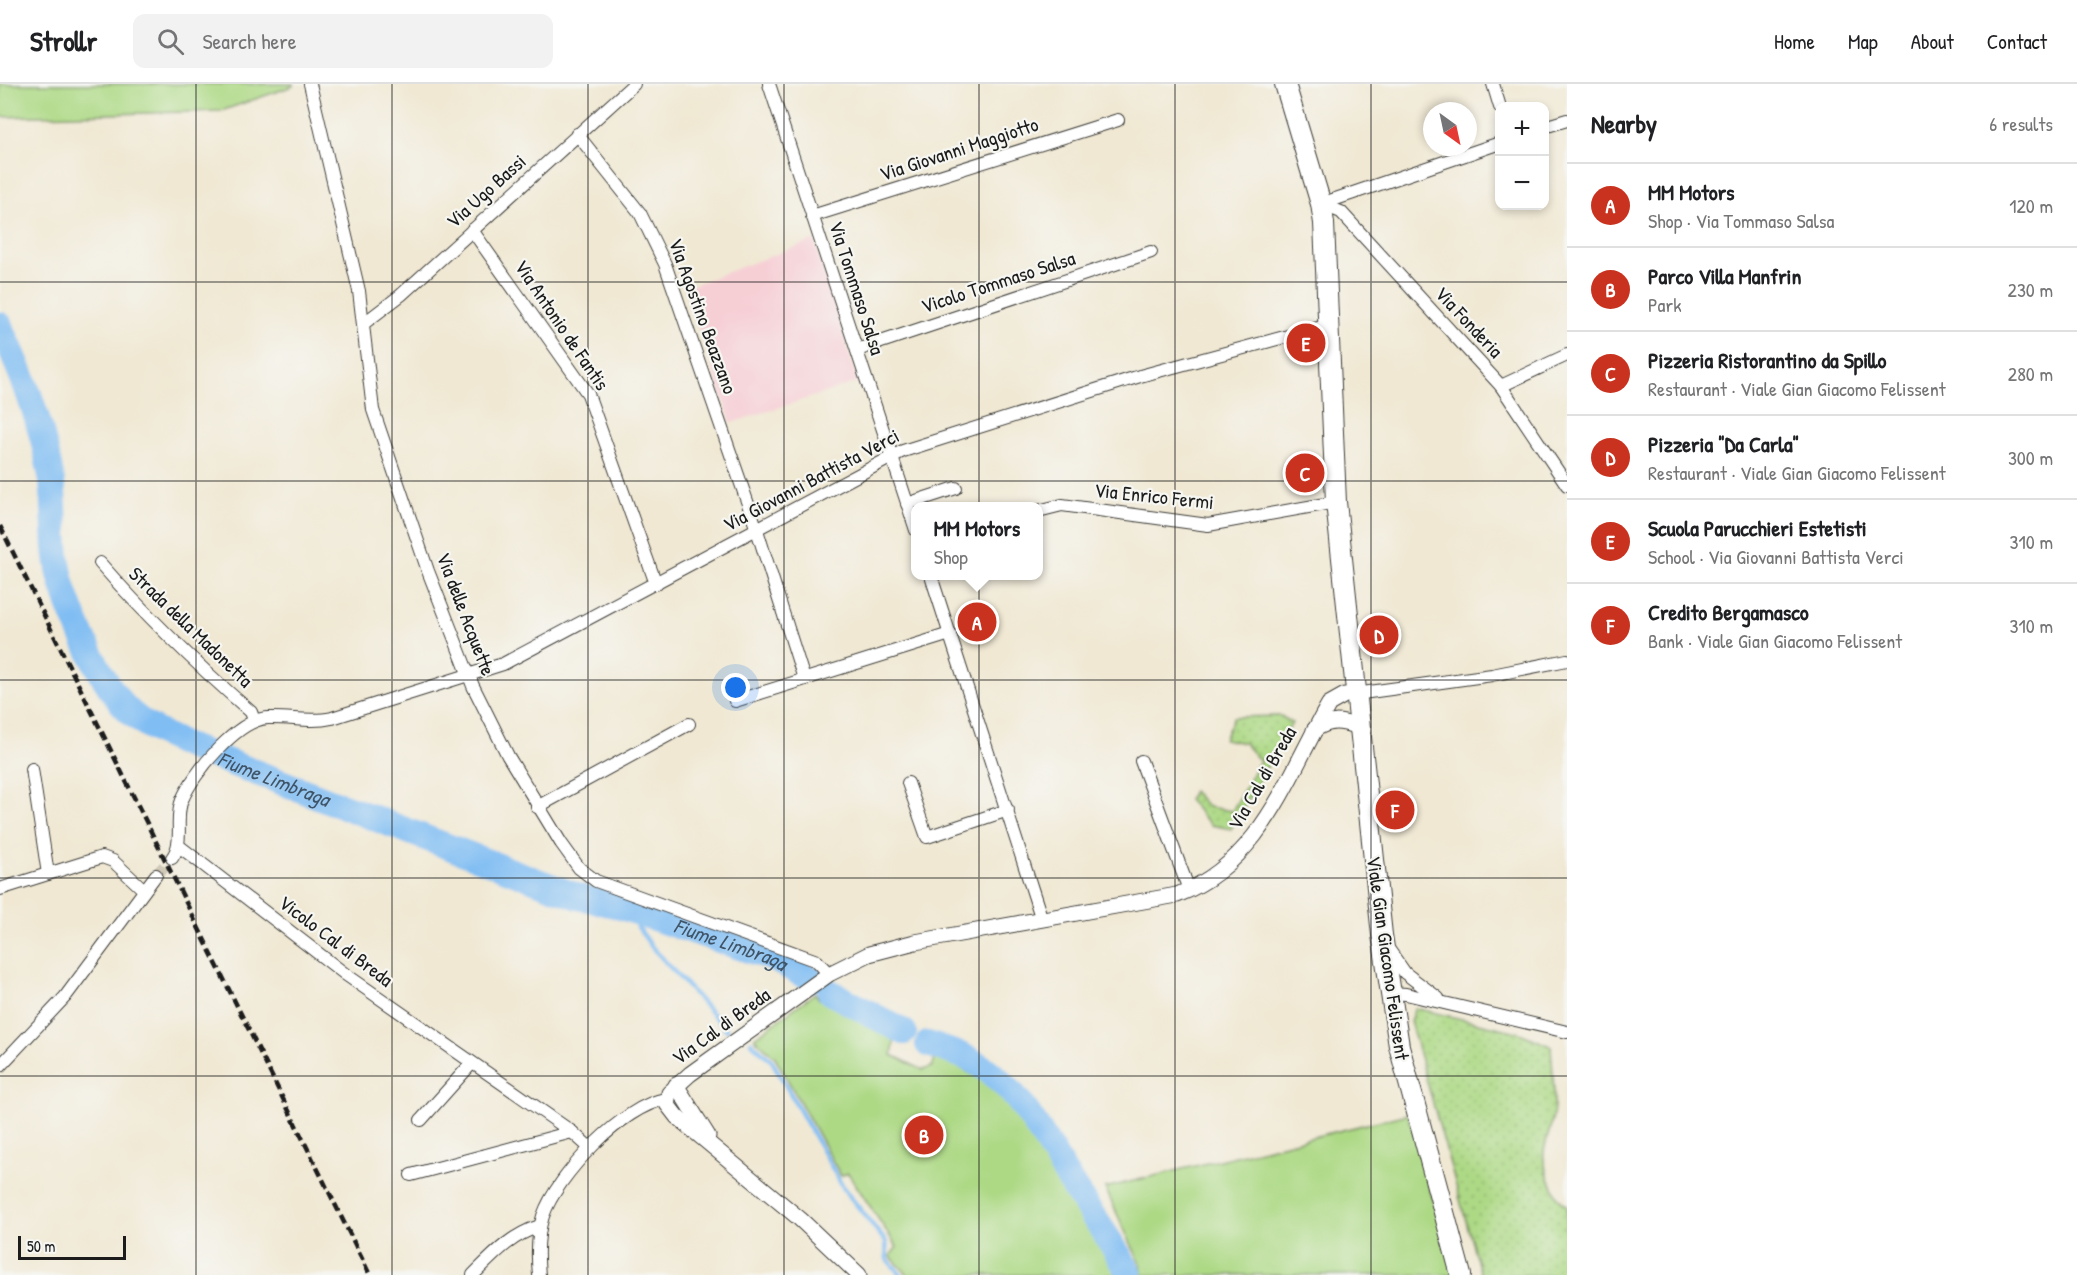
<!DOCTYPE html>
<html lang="en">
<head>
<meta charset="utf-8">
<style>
	body { margin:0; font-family:"Patrick Hand",sans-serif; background:#f2f2f2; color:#202124 }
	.controls { position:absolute; right:18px; top:18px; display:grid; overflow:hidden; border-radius:12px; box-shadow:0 3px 9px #0003 }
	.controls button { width:54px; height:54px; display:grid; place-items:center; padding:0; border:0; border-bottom:2px solid #e0e0e0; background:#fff; color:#202124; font:30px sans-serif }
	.compass { position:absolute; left:1423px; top:18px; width:54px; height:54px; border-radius:50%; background:#fff; box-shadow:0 3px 9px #0003; rotate:147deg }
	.scale { position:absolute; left:18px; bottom:15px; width:108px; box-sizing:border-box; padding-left:6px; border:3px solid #1c1c1c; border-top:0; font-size:16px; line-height:21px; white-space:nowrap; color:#1c1c1c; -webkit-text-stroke:4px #f6f6f2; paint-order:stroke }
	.you { position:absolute; left:736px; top:604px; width:21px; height:21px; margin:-15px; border:4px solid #fff; border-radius:50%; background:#1a73e8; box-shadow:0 0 0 9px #1a73e833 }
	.badge { display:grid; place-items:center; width:39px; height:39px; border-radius:50%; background:#c8321e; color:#fff; font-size:20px; font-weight:700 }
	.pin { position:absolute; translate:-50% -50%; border:3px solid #fff; box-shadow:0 2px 6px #0006 }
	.popup { position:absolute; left:911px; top:418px; width:132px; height:78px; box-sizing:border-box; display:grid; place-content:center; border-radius:12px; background:#fff; filter:drop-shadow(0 2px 4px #0005); font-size:20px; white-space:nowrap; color:#757577 }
	.popup b { font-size:22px; color:#202124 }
	.popup::after { content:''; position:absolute; left:50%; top:100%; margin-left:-12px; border:12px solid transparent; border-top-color:#fff }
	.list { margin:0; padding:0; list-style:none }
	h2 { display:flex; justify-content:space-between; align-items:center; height:78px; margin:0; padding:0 24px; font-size:26px }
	h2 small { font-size:20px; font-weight:400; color:#757577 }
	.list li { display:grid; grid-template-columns:39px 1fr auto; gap:18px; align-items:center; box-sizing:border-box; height:84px; padding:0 24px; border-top:2px solid #e0e0e0 }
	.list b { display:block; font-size:22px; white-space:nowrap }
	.list p { margin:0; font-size:20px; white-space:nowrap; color:#757577 }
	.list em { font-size:20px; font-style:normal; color:#757577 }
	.icon { flex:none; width:33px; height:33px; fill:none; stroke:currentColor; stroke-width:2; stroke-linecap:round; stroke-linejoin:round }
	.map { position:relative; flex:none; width:1567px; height:1191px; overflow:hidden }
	header { display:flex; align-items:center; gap:36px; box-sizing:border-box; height:84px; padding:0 30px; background:#fff; border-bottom:2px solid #e0e0e0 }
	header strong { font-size:28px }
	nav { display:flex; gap:33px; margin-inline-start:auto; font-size:21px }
	.search { width:420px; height:54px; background:#f2f2f2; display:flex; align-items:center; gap:15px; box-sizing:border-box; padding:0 21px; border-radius:12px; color:#757577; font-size:22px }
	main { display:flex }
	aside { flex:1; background:#fff }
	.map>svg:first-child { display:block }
</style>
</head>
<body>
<header>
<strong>Strollr</strong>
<div class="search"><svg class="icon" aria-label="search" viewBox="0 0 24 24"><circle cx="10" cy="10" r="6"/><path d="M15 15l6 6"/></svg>Search here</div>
<nav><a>Home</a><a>Map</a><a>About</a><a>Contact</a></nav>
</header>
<main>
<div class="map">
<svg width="1567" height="1191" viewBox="0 0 1567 1191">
	<defs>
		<pattern id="garden-dots" width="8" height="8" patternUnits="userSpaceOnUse" patternTransform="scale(1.5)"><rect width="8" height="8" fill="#add985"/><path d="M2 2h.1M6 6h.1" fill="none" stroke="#94ba72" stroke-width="1.8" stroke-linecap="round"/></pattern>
	</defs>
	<rect width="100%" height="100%" fill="#f6f6f2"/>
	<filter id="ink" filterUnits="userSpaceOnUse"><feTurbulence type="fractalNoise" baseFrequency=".0167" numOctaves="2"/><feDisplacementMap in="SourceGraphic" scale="12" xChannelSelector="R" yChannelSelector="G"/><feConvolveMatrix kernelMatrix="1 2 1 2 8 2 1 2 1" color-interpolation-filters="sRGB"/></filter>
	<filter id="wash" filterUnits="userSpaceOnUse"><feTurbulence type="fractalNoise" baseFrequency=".008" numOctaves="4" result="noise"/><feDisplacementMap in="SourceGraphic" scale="24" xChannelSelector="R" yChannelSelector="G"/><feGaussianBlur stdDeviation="1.35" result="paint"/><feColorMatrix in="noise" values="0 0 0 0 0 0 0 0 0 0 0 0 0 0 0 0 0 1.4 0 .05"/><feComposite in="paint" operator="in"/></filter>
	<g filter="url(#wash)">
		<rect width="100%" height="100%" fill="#f0e8d3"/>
		<!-- built -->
		<path fill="#f6cfd5" d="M814,156L858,298L731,339L685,204Z"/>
		<!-- green -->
		<g fill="#add985" stroke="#647a50" stroke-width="1.5">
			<path d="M0,0H293V2L221,27L0,33Z"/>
			<path d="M815,909L819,915L827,910L895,953L892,971L923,986L932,983L937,970L1002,1008L1111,1169L1123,1191H908L890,1172L897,1163L848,1089L841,1092L775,973L754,954Z"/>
			<path d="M1408,1030L1455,1191H1143L1140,1179L1105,1104Z"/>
		</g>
		<!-- garden -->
		<g fill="url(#garden-dots)" stroke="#647a50" stroke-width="1.5">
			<path d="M1281,632L1292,639L1231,745L1211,741L1188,716L1193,707L1208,723L1232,727L1260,677L1244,659L1224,655L1234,633Z"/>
			<path d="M1415,924L1517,948L1551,962C1552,982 1555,1003 1554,1023C1551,1061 1533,1063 1553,1103C1557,1111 1559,1117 1567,1121V1191H1481L1410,937Z"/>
		</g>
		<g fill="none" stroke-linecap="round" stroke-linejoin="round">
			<!-- stream -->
			<g stroke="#80bdf3" stroke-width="4.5">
				<path d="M625,824L651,862L727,946"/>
				<path d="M751,958L772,977L844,1105L886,1158L887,1175L901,1191"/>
			</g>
			<!-- river -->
			<g stroke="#80bdf3" stroke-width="26">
				<path id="s1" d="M0,241C23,292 41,336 51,392C56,420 53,450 58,479C63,516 99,595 125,623C144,643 170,654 195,665L579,813L615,821L772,874L811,895"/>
				<path d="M830,908L904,948"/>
				<path d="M928,960C940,964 952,968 963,972C1019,997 1042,1054 1073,1102C1092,1132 1114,1160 1130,1191"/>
			</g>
		</g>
	</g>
	<g filter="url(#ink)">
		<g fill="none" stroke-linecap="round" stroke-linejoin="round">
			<!-- minor-tunnel -->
			<path stroke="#d0c9b8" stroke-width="12" stroke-dasharray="12 6" stroke-linecap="butt" d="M156,791L172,774"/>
			<!-- minor casing -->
			<g stroke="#3c3b37" stroke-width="14">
				<g id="minor">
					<path d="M310,0L359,207L373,326L428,487L473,602L508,672L561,759L579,784L596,797L817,877L829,890"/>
					<path d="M769,0L916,446"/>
					<path d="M1493,0L1500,23"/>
					<path d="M1544,43L1567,36"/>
					<path d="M577,50L640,129L665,180L757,446L804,595"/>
					<path d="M1321,120L1341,128L1501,302L1567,401"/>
					<path d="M1321,120L1500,59"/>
					<path d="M812,132L1118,36"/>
					<path d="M472,146L588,310L656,500"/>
					<path d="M363,240L401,211L634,0"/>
					<path d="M857,266L1151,168"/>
					<path d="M1501,302L1567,271"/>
					<path d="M907,420L956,404"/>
					<path d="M1038,427L1062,421L1208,441L1336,418"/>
					<path d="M100,479C147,533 197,581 251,628L254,636"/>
					<path d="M931,492L1042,836"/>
					<path d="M1355,610L1492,591L1567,576"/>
					<path d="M735,617L950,550"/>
					<path d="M1141,677L1189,806"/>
					<path d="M32,685L48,790"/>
					<path d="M908,699L927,753L1008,726"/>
					<path d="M537,723L689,640"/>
					<path d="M179,762L345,890L572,1048L590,1064"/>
					<path d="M172,774C185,757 174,735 182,716C193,689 238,635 268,634C291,633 310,639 332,634L503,580L903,367L1140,292L1329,241"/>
					<path d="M0,805L102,773L113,777L144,806"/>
					<path d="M1389,866L1405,889L1438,914"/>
					<path d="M1390,909L1406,910L1567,948"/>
					<path d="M0,982L65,913L156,791"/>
					<path d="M421,1036L472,979"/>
					<path d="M411,1091L572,1048"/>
					<path d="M473,1191C494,1170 511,1151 540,1142"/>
					<path d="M539,1191C537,1171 537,1151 543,1132C557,1091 624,1021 666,1015"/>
				</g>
			</g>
			<!-- tertiary casing -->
			<g stroke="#3c3b37" stroke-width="17">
				<g id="tertiary">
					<path d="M1314,646C1331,635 1340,637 1358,643"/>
					<path d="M676,1001L708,1052"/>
					<path d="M859,1191L800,1135L677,1033L667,1020L669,1009L690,990L829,890L869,870L915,858L1177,811C1262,778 1287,693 1329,620L1345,611L1355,610"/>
				</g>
			</g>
			<!-- primary casing -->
			<g stroke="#3c3b37" stroke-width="22">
				<path id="primary" d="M1285,0L1321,120L1324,139L1336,418L1382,851L1399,962L1461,1191"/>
			</g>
			<!-- minor -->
			<use href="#minor" stroke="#fff" stroke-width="12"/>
			<!-- tertiary -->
			<use href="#tertiary" stroke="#fff" stroke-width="15"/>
			<!-- primary -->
			<use href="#primary" stroke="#fff" stroke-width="20"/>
			<!-- rail -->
			<path stroke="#1c1c1c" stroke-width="4.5" stroke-dasharray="9 4.5" stroke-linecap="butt" d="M0,442L370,1191"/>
		</g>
	</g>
	<!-- grid -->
	<path fill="none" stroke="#1c1c1c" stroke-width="1.5" stroke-opacity="0.55" d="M196,0V1191M392,0V1191M588,0V1191M784,0V1191M979,0V1191M1175,0V1191M1371,0V1191M0,198H1567M0,397H1567M0,596H1567M0,794H1567M0,992H1567"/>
	<g text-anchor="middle" stroke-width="4.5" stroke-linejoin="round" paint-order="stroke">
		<!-- street labels -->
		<g font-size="20" fill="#1c1c1c" stroke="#f6f6f2">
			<text transform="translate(959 65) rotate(-18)" y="7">Via Giovanni Maggiotto</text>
			<text transform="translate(486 107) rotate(-42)" y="7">Via Ugo Bassi</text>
			<text transform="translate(998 198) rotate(-18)" y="7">Vicolo Tommaso Salsa</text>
			<text transform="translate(857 204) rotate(72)" y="7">Via Tommaso Salsa</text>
			<text transform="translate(703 232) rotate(70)" y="7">Via Agostino Beazzano</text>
			<text transform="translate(1469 238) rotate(47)" y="7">Via Fonderia</text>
			<text transform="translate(562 241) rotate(56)" y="7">Via Antonio de Fantis</text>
			<text transform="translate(811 396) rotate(-28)" y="7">Via Giovanni Battista Verci</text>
			<text transform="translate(1154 412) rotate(6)" y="7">Via Enrico Fermi</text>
			<text transform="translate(466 530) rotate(69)" y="7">Via delle Acquette</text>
			<text transform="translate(191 543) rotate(44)" y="7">Strada della Madonetta</text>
			<text transform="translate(1262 694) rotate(-60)" y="7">Via Cal di Breda</text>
			<text transform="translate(336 857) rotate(37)" y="7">Vicolo Cal di Breda</text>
			<text transform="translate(1388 874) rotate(82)" y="7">Viale Gian Giacomo Felissent</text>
			<text transform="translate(721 942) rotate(-36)" y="7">Via Cal di Breda</text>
		</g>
		<!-- water labels -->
		<g font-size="21" font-style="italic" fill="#3f5467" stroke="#f6f6f2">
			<text dy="7" stroke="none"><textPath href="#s1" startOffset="574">Fiume Limbraga</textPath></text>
			<text dy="7" stroke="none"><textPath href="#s1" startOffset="1060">Fiume Limbraga</textPath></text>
		</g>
	</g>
</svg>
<div class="controls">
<button>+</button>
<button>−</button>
</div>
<svg class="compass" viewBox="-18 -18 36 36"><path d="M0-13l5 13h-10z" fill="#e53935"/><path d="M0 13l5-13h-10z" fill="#757577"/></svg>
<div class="scale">50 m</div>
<div class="you"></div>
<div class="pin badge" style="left:977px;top:538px">A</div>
<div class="popup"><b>MM Motors</b>Shop</div>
<div class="pin badge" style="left:924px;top:1051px">B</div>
<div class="pin badge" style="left:1305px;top:389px">C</div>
<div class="pin badge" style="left:1379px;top:551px">D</div>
<div class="pin badge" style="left:1306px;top:259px">E</div>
<div class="pin badge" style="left:1395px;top:726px">F</div>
</div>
<aside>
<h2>Nearby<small>6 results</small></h2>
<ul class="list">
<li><span class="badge">A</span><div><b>MM Motors</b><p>Shop · Via Tommaso Salsa</p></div><em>120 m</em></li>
<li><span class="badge">B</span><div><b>Parco Villa Manfrin</b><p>Park</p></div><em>230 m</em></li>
<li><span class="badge">C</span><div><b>Pizzeria Ristorantino da Spillo</b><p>Restaurant · Viale Gian Giacomo Felissent</p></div><em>280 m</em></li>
<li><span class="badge">D</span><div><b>Pizzeria &quot;Da Carla&quot;</b><p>Restaurant · Viale Gian Giacomo Felissent</p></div><em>300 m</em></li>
<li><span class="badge">E</span><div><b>Scuola Parucchieri Estetisti</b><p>School · Via Giovanni Battista Verci</p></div><em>310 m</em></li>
<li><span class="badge">F</span><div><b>Credito Bergamasco</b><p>Bank · Viale Gian Giacomo Felissent</p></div><em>310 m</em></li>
</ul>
</aside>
</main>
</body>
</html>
